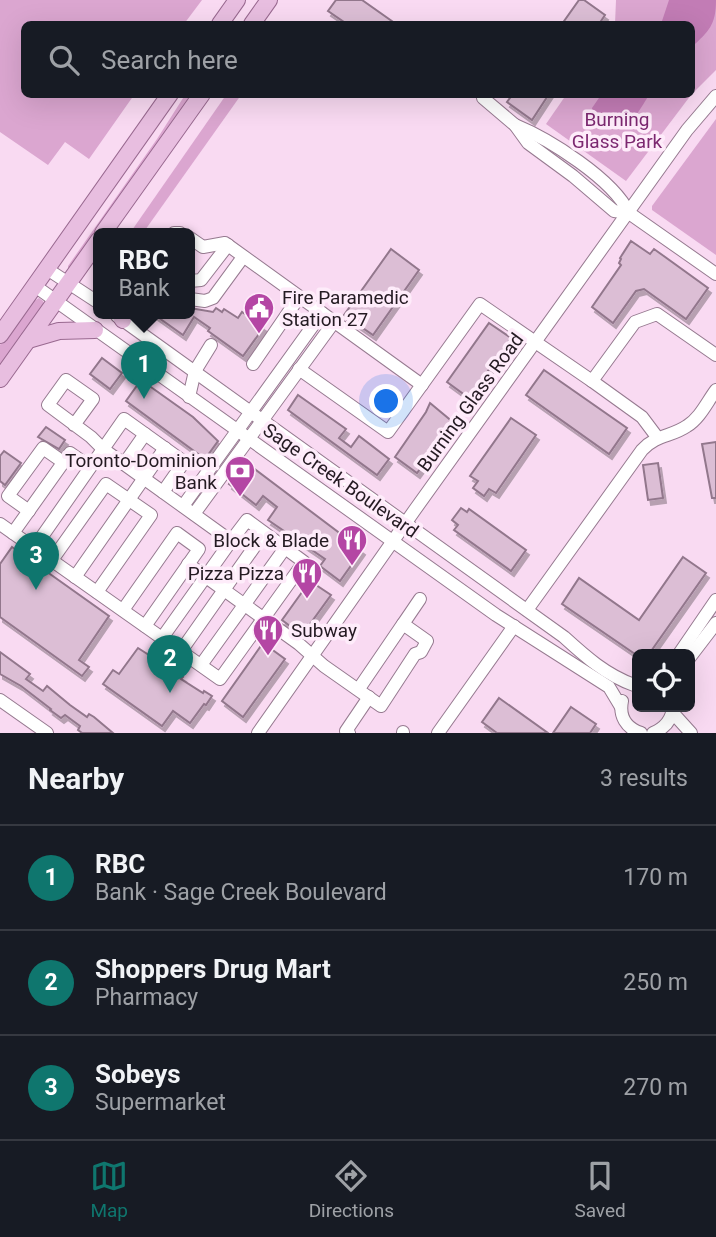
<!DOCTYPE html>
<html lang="en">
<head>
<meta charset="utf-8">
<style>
	body { margin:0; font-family:Roboto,sans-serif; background:#20242c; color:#f1f3f6 }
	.controls { position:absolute; right:21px; bottom:21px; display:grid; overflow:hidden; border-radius:10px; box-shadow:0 7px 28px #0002 }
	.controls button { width:63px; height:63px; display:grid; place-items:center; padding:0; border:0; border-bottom:2px solid #363941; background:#171b24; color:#f1f3f6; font:35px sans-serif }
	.you { position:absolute; left:387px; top:402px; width:24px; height:24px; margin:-18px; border:5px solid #fff; border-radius:50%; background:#1a73e8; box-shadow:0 0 0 10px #1a73e833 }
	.badge { display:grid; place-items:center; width:46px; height:46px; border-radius:50%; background:#0f766e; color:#fff; font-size:23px; font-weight:700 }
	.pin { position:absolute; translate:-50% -58px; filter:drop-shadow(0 2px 4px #0008) }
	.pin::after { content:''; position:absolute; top:37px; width:24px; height:21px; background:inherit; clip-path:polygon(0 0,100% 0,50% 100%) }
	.popup { position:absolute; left:93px; top:228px; width:102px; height:91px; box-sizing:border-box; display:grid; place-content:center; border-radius:10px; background:#171b24; filter:drop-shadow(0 2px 5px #0005); font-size:23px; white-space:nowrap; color:#9ea1a6 }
	.popup b { font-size:26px; color:#f1f3f6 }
	.popup::after { content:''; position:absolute; left:50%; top:100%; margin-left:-14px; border:14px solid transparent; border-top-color:#171b24 }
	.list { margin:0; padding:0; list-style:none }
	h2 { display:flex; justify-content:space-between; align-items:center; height:91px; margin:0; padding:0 28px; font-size:30px }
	h2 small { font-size:23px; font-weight:400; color:#9ea1a6 }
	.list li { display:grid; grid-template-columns:46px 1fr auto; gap:21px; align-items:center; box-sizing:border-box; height:105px; padding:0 28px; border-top:2px solid #363941 }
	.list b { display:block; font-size:26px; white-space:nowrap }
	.list p { margin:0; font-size:23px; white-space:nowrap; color:#9ea1a6 }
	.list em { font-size:23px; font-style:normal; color:#9ea1a6 }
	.icon { flex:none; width:38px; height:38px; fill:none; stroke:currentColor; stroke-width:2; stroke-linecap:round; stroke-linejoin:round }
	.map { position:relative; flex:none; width:716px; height:733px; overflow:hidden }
	.search { position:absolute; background:#171b24; box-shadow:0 7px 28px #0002; left:21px; right:21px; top:21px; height:77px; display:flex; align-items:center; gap:18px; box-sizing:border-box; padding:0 24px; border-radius:10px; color:#9ea1a6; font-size:26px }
	.sheet { height:406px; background:#171b24 }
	nav { display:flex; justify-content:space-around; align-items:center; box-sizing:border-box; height:98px; border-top:2px solid #363941; background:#171b24; font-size:19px; color:#9ea1a6 }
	nav a { display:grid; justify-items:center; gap:4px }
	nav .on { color:#0f766e }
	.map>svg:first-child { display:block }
</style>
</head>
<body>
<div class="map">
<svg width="716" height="733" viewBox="0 0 716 733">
	<defs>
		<filter id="shadow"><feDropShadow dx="3" dy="5" stdDeviation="0" flood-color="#0004"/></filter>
	</defs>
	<rect width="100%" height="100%" fill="#f9daf2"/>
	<!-- green -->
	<g fill="#dba6d0">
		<path d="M0,0H202L184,24H24V94L134,95L89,159L65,142L48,165L0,132Z"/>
		<path d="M616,0H716V70L692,94V24H615Z"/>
		<path d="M185,95H193L68,269V266L157,139Z"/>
		<path d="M226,95H241L143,233H130Z"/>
		<path d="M566,95H691L626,181L546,124Z"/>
		<path d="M716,119V255L652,210V206Z"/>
		<path d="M39,298L43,301L44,305L0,367V345L29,304Z"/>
	</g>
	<!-- water -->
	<g fill="#c27cb5">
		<path d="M669,0H716C716,25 709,31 692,47V24H661Z"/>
		<path d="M601,95V94L649,95C634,119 621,145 593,118L592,108Z"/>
	</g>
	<!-- building -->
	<g fill="#dcbed5" stroke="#92778c" stroke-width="2" filter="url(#shadow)">
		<path d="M336,0H362L396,24H347L328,11Z"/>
		<path d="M579,0H584L605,15L599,24H562Z"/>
		<path d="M513,94H549L532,120L507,102Z"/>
		<path d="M631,241L650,254L654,249L708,288L686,319L644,289L636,291L613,323L592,307L621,265L619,263L621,259L620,258Z"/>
		<path d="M391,249L419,270L373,335L344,315Z"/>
		<path d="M190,308L213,312L216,308L222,312L224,309L238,318L242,312L264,327L243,356L208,331L210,328L194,317L183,335L152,313H190Z"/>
		<path d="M489,323L511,338L469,398L447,382Z"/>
		<path d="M102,358L122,373L110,389L90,374Z"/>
		<path d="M544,370L627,428L609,454L526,395Z"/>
		<path d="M141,380L193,417L218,441L205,459L126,401Z"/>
		<path d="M298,395L346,429L339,438L351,447L359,436L389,459L377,475L288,410Z"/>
		<path d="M430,403L454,423L417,473L395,457L426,412Z"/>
		<path d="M511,418L536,435L496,493L489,489L484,496L473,488L478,481L470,476Z"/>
		<path d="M46,427L65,440L59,449L38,437Z"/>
		<path d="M716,442V498H712L702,444Z"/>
		<path d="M4,451L21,463L5,485L0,481V456Z"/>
		<path d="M244,461L362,550L340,581L320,566L325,559L268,520L277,507L263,496L256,505L229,484Z"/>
		<path d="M658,463L663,498L648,500L643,465Z"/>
		<path d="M461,508L467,512L469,509L526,550L511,571L454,530L458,525L452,520Z"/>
		<path d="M12,547L109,616L79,660L89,667L82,676L0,617V564Z"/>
		<path d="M683,557L706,573L649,654H635L562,604L579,578L639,620Z"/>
		<path d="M310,581L331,595L302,635L282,620Z"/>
		<path d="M263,643L285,659L243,717L222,701Z"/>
		<path d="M138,648L183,677L181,679L203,693L204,691L212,696L206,705L204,704L190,723L173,711L162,726L103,684L113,670L119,674Z"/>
		<path d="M0,652L30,674L26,679L43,691L47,686L70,705L87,717L89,714L94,717L113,733H82L78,730L80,726L65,715L61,718L50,710L51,709L21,686L0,674Z"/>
		<path d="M499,698L548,733H497L482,722Z"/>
		<path d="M571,707L596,724L590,733H553Z"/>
	</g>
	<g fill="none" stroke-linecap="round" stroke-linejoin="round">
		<!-- minor casing -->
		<g stroke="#967a90" stroke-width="14">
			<g id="minor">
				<path d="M483,98L515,125L528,143L573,176L614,211L629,213L716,274"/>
				<path d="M515,125C549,139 613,179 629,213"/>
				<path d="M174,233H180"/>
				<path d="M190,238L203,247L225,243L422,385"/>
				<path d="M47,269L99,303"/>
				<path d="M190,281L201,280L228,245"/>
				<path d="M35,286L496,615L609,687L621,707"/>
				<path d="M190,299L205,301L213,298L243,257"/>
				<path d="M117,316L564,637C586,657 606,675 634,685"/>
				<path d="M253,364L299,297"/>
				<path d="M299,369L388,432L480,304L592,381L635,322L657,314L716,355"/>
				<path d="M592,381L642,417L657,437"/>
				<path d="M189,397L195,371L211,345"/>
				<path d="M124,464L145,434"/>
				<path d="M183,506L322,313"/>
				<path d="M29,511L8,496L43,448L63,462"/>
				<path d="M194,514L334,322"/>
				<path d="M0,524L220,679L304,562L247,520L231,541L103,449L91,437L48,405L66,380L93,399L74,425"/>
				<path d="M13,533L70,453L90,467"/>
				<path d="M34,548L124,419L184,462L163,492"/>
				<path d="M52,560L106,484L151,515L97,592"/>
				<path d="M188,564L299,644L324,666L381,706L415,654L421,652L427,641L403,624L358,690"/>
				<path d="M75,577L165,448"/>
				<path d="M123,610L177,533L199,549L145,626"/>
				<path d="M527,610L642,450C657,434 671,437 687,426C700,418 707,402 716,390"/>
				<path d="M403,624L420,599"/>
				<path d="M162,638L231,541"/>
				<path d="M181,651L264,533"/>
				<path d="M679,654L716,600"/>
				<path d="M690,657L716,623"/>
				<path d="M201,665L285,548"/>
				<path d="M0,700L47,733"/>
				<path d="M622,701C619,716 626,728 641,733"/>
				<path d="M672,712L691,733"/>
				<path d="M258,733L414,511L687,130L716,96"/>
				<path d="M349,733L346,731L369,697"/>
				<path d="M403,733V732"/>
				<path d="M438,733L514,626"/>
				<path d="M653,733C665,728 672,720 673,707"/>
			</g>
		</g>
		<!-- major casing -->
		<g stroke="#996990" stroke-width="18">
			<g id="major">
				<path d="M220,24L237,0"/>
				<path d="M252,24L269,0"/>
				<path d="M103,233L202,94"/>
				<path d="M119,313L123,320"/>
				<path d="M0,335L170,94"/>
				<path d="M28,340L59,331L95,330"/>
				<path d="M0,379L99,240"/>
			</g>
		</g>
		<!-- minor -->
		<use href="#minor" stroke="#fff" stroke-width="12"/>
		<!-- major -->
		<use href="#major" stroke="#e8bee0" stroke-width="16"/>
	</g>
	<!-- icons -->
	<defs>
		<g id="civic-pin" transform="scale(1.575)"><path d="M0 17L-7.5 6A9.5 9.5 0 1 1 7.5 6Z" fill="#b446a4" stroke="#feecfa"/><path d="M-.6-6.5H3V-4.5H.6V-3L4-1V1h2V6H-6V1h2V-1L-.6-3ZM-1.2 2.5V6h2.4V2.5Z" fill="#fff"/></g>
		<g id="bank-pin" transform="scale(1.575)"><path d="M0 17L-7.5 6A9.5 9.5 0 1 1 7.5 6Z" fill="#b446a4" stroke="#feecfa"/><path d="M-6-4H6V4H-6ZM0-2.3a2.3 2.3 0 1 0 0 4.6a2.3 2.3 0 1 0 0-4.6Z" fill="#fff"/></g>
		<g id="restaurant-pin" transform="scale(1.575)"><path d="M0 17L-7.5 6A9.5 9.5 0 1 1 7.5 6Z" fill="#b446a4" stroke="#feecfa"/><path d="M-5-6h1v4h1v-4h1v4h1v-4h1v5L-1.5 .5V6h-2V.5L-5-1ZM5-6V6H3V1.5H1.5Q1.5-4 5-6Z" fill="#fff"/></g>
	</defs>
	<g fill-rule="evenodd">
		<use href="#civic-pin" x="259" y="308"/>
		<use href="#bank-pin" x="240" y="471"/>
		<use href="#restaurant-pin" x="352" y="540"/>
		<use href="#restaurant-pin" x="307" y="573"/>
		<use href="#restaurant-pin" x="268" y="630"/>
	</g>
	<g text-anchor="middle" stroke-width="7" stroke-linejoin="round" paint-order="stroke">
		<!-- park labels -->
		<g font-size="19" fill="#7c2870" stroke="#feecfa">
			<text x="617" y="126">Burning<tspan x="617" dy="22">Glass Park</tspan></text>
		</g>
		<!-- poi labels -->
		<g font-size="19" fill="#241a22" stroke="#feecfa" text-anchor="end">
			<text x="282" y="304" text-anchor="start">Fire Paramedic<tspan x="282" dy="22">Station 27</tspan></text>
			<text x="217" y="467">Toronto-Dominion<tspan x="217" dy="22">Bank</tspan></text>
			<text x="329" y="547">Block &amp; Blade</text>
			<text x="284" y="580">Pizza Pizza</text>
			<text x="291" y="637" text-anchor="start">Subway</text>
		</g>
		<!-- street labels -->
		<g font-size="19" fill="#241a22" stroke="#feecfa">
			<text transform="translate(470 402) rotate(-54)" y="7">Burning Glass Road</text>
			<text transform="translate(341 480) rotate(35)" y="7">Sage Creek Boulevard</text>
		</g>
	</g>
</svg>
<div class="controls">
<button><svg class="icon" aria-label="locate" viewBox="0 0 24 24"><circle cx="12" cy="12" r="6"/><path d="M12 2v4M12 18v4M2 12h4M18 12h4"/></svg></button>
</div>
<div class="you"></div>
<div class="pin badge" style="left:144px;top:399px">1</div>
<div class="popup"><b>RBC</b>Bank</div>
<div class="pin badge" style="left:170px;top:693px">2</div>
<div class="pin badge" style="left:36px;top:590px">3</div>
<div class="search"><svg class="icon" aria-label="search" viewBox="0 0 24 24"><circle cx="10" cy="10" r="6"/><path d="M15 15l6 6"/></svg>Search here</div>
</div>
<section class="sheet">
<h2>Nearby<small>3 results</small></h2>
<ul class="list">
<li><span class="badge">1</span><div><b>RBC</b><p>Bank · Sage Creek Boulevard</p></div><em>170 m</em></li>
<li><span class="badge">2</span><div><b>Shoppers Drug Mart</b><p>Pharmacy</p></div><em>250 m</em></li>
<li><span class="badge">3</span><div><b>Sobeys</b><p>Supermarket</p></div><em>270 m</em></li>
</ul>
</section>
<nav>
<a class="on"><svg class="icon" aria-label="map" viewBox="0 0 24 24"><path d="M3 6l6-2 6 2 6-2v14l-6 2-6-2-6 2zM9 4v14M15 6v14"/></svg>Map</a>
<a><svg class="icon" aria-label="directions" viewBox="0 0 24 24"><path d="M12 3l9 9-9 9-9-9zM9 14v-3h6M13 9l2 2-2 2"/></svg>Directions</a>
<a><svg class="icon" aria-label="saved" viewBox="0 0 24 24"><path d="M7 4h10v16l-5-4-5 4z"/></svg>Saved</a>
</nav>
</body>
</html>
